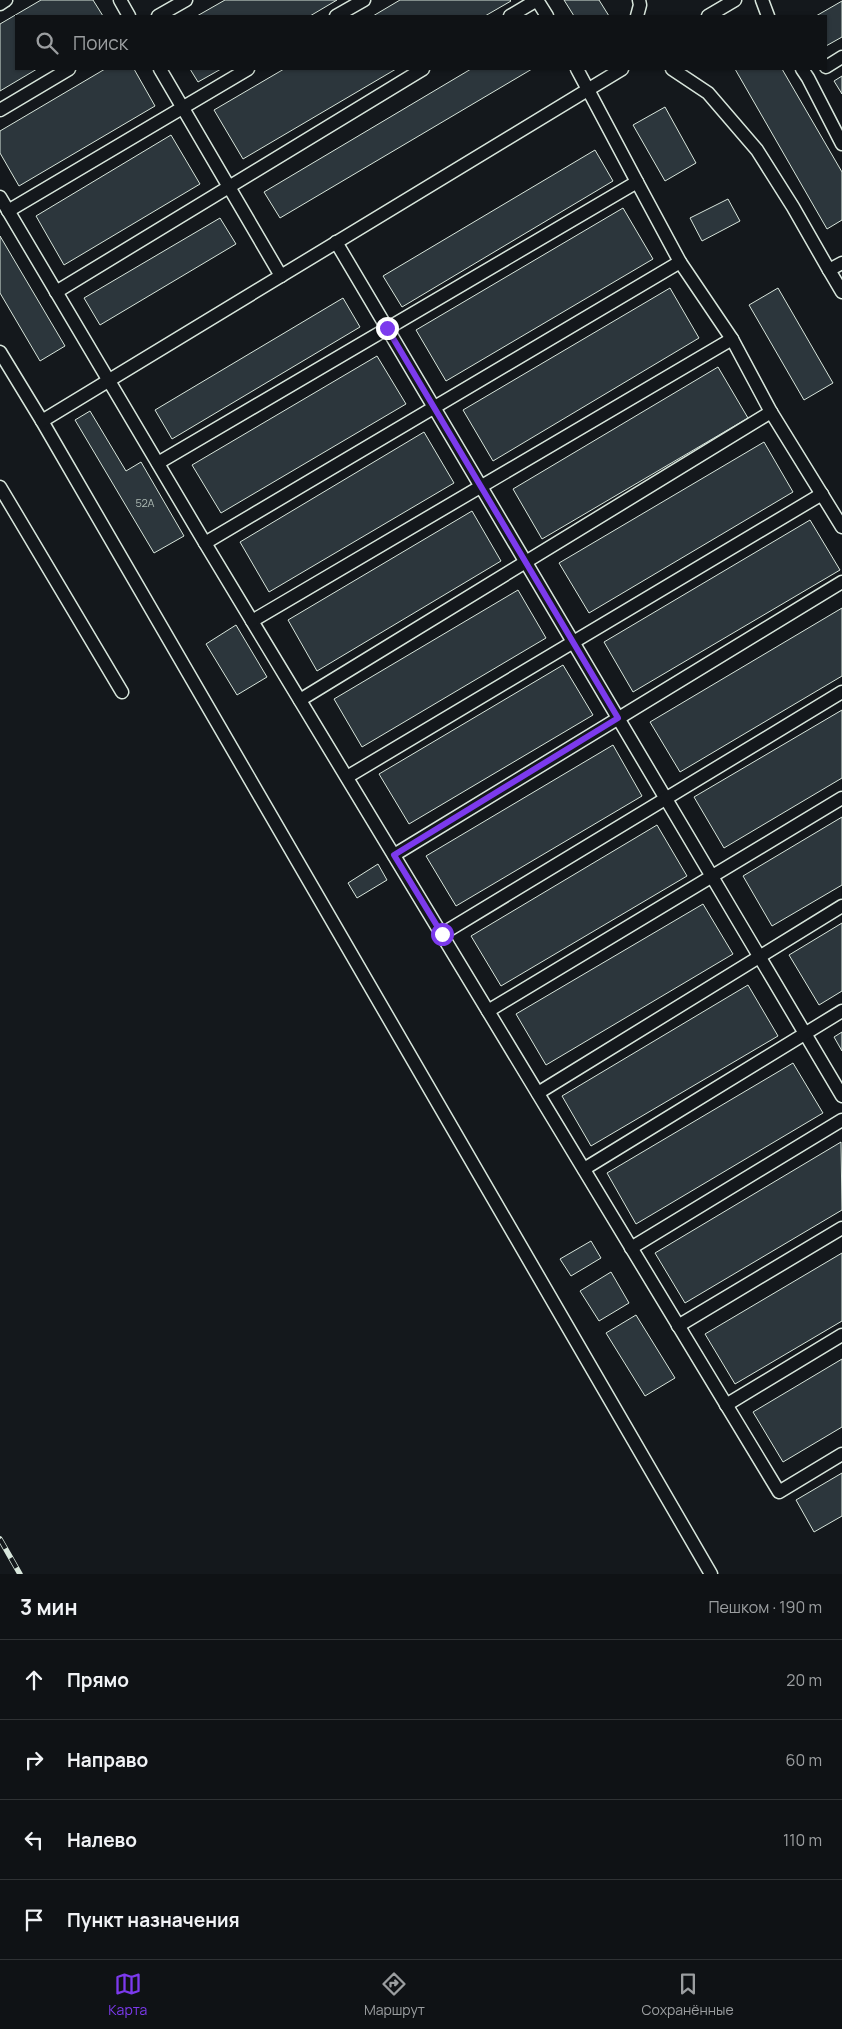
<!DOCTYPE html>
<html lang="ru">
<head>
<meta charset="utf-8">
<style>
	body { margin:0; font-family:Manrope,sans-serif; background:#1d2022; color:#f1f3f6 }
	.stop { position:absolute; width:15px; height:15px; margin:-11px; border:4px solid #7c3aed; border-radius:50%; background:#fff }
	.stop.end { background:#7c3aed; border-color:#fff; box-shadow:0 1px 5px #0008 }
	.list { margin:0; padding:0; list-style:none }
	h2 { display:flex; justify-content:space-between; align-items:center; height:65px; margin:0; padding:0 20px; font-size:21px }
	h2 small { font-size:16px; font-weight:400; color:#9b9ea0 }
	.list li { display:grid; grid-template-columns:32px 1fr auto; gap:15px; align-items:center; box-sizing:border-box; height:80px; padding:0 20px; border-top:1px solid #2f3234 }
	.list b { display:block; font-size:19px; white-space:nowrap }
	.list em { font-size:16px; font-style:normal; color:#9b9ea0 }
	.icon { flex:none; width:28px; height:28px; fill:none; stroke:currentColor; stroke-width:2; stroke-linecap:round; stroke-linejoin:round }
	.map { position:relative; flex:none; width:842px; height:1574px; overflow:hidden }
	.search { position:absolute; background:#0f1215; box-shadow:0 1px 4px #0004; left:15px; right:15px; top:15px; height:55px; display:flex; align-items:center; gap:12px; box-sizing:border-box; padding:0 18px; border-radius:0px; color:#9b9ea0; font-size:19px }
	.sheet { height:385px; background:#0f1215 }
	nav { display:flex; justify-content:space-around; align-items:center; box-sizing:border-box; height:70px; border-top:1px solid #2f3234; background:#0f1215; font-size:14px; color:#9b9ea0 }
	nav a { display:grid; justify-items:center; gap:2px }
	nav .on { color:#7c3aed }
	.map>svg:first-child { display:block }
</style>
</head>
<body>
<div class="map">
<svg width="842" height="1574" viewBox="0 0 842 1574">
	<rect width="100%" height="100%" fill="#14181c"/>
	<!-- building -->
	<g fill="#2c363c" stroke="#d8e6dc">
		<path d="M41,0H93L103,16H16V69H37L0,91V24Z"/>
		<path d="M225,0H337L310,16H197Z"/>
		<path d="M400,0H510L511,1L485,16H373Z"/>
		<path d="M564,0H599L609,16H574Z"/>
		<path d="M842,1V37L826,46V16H816Z"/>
		<path d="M105,69H134L155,106L19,186L0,153V131Z"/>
		<path d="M190,69H221L198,82Z"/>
		<path d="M284,69H396L243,159L214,110Z"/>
		<path d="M471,69H532L280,218L264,192Z"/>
		<path d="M735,69H782L842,172V220L827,229Z"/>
		<path d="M842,76V94L834,81Z"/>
		<path d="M665,107L696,163L665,181L633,125Z"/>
		<path d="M171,135L200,184L64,265L36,216Z"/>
		<path d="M595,150L613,181L402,307L383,276Z"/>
		<path d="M728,199L740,221L702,241L690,218Z"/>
		<path d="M623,208L653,259L446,381L416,330Z"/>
		<path d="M220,218L236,244L100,325L84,298Z"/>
		<path d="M0,236L65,346L40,361L0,293Z"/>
		<path d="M670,288L699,338L493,461L463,410Z"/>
		<path d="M778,288L833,383L804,400L749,305Z"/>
		<path d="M343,298L360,327L172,439L155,410Z"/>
		<path d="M377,356L406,404L221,513L192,465Z"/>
		<path d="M718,367L748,418L542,539L513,489Z"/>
		<path d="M90,411L126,471L141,462L184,536L154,553L75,420Z"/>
		<path d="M424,432L454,483L269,592L240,542Z"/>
		<path d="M764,442L793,492L589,613L559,563Z"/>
		<path d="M472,511L501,561L317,671L288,620Z"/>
		<path d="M810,520L840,570L633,692L604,642Z"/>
		<path d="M518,590L546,638L362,747L334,699Z"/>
		<path d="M842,608V676L680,772L650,722Z"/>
		<path d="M236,625L267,677L237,695L206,644Z"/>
		<path d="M563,665L593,715L409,824L379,774Z"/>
		<path d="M842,710V778L724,848L694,797Z"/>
		<path d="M613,745L642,796L456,906L426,856Z"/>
		<path d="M842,817V885L772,926L743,876Z"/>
		<path d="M657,825L687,876L501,986L471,936Z"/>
		<path d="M378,864L387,880L357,898L348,883Z"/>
		<path d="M703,904L733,954L546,1065L516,1014Z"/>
		<path d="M842,923V991L819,1005L789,955Z"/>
		<path d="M748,985L778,1036L591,1146L562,1096Z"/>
		<path d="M842,1032V1051L834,1037Z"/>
		<path d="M793,1063L823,1113L636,1224L607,1173Z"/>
		<path d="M841,1142L842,1210L685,1303L655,1253Z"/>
		<path d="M591,1241L601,1258L571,1276L560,1259Z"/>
		<path d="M842,1253V1321L735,1384L705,1334Z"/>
		<path d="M611,1272L629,1303L599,1321L580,1291Z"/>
		<path d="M636,1315L675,1378L645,1396L606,1333Z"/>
		<path d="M842,1359V1427L783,1462L753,1412Z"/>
		<path d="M842,1473V1516L814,1532L796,1500Z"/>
	</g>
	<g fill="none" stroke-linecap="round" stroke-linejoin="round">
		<!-- service casing -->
		<g stroke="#d8e6dc" stroke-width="15">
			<g id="service">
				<path d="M120,0L129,16"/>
				<path d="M537,0L547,16"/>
				<path d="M762,0L768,16"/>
				<path d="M0,4L6,0"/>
				<path d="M158,16L186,0"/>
				<path d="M336,16L364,0"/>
				<path d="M510,16L537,0"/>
				<path d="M637,16L640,5L639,0"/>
				<path d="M708,16L735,0"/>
				<path d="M826,67L842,57"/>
				<path d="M160,69L281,276"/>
				<path d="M577,69L637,182"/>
				<path d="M672,69L708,93L757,150L793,207L829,270L842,263"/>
				<path d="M802,69L808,78L842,144"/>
				<path d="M0,110L69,69"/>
				<path d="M0,197L205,543L680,262"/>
				<path d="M8,211L248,69"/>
				<path d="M336,242L842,1096"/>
				<path d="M829,270L842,292"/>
				<path d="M56,292L423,69"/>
				<path d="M732,339L252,621L779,1492L842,1454"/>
				<path d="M0,352L42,421L711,1574"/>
				<path d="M42,421L622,69"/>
				<path d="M158,463L637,182L680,262L732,339L771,412L842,527"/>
				<path d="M0,487L122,692"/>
				<path d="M205,543L252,621"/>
				<path d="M300,700L771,412"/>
				<path d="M347,777L822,494"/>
				<path d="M394,855L842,582"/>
				<path d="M442,934L842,692"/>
				<path d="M488,1011L842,798"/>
				<path d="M538,1093L842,906"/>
				<path d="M584,1169L842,1011"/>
				<path d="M631,1248L842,1120"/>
				<path d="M678,1326L842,1228"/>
				<path d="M726,1405L842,1335"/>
			</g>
		</g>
		<!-- service -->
		<use href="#service" stroke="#14181c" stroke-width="12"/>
		<!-- rail casing -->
		<g stroke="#d8e6dc" stroke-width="5.5">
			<path id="rail" d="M0,1539L20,1574"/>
		</g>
		<!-- rail -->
		<use href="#rail" stroke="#14181c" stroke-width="4" stroke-dasharray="11" stroke-linecap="butt"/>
	</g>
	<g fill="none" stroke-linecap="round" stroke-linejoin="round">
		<!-- route -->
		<path stroke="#7c3aed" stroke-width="6" d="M387,328L618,718L394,855L442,934"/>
	</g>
	<g text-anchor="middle" stroke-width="4" stroke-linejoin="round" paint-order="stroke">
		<!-- number labels -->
		<g font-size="11" fill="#adbab4">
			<text x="145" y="507">52А</text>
		</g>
	</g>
</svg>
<div class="stop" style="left:442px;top:934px"></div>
<div class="stop end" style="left:387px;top:328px"></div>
<div class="search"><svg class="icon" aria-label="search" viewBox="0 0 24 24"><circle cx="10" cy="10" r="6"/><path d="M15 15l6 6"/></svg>Поиск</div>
</div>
<section class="sheet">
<h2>3 мин<small>Пешком · 190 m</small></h2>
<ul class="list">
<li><svg class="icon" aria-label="ahead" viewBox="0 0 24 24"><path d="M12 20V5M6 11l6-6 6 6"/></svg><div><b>Прямо</b></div><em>20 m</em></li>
<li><svg class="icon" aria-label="right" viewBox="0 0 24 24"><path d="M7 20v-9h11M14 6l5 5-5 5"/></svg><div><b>Направо</b></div><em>60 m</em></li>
<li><svg class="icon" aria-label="left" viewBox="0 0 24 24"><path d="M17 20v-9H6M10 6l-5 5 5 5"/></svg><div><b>Налево</b></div><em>110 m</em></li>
<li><svg class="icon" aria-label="arrive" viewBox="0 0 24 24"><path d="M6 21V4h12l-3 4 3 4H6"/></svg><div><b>Пункт назначения</b></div></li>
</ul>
</section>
<nav>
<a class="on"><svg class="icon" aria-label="map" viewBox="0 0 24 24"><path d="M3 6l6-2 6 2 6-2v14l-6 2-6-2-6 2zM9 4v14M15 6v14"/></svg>Карта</a>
<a><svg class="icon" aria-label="directions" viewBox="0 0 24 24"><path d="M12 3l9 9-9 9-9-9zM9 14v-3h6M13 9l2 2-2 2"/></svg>Маршрут</a>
<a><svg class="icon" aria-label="saved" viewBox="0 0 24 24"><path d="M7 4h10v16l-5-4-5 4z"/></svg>Сохранённые</a>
</nav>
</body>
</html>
